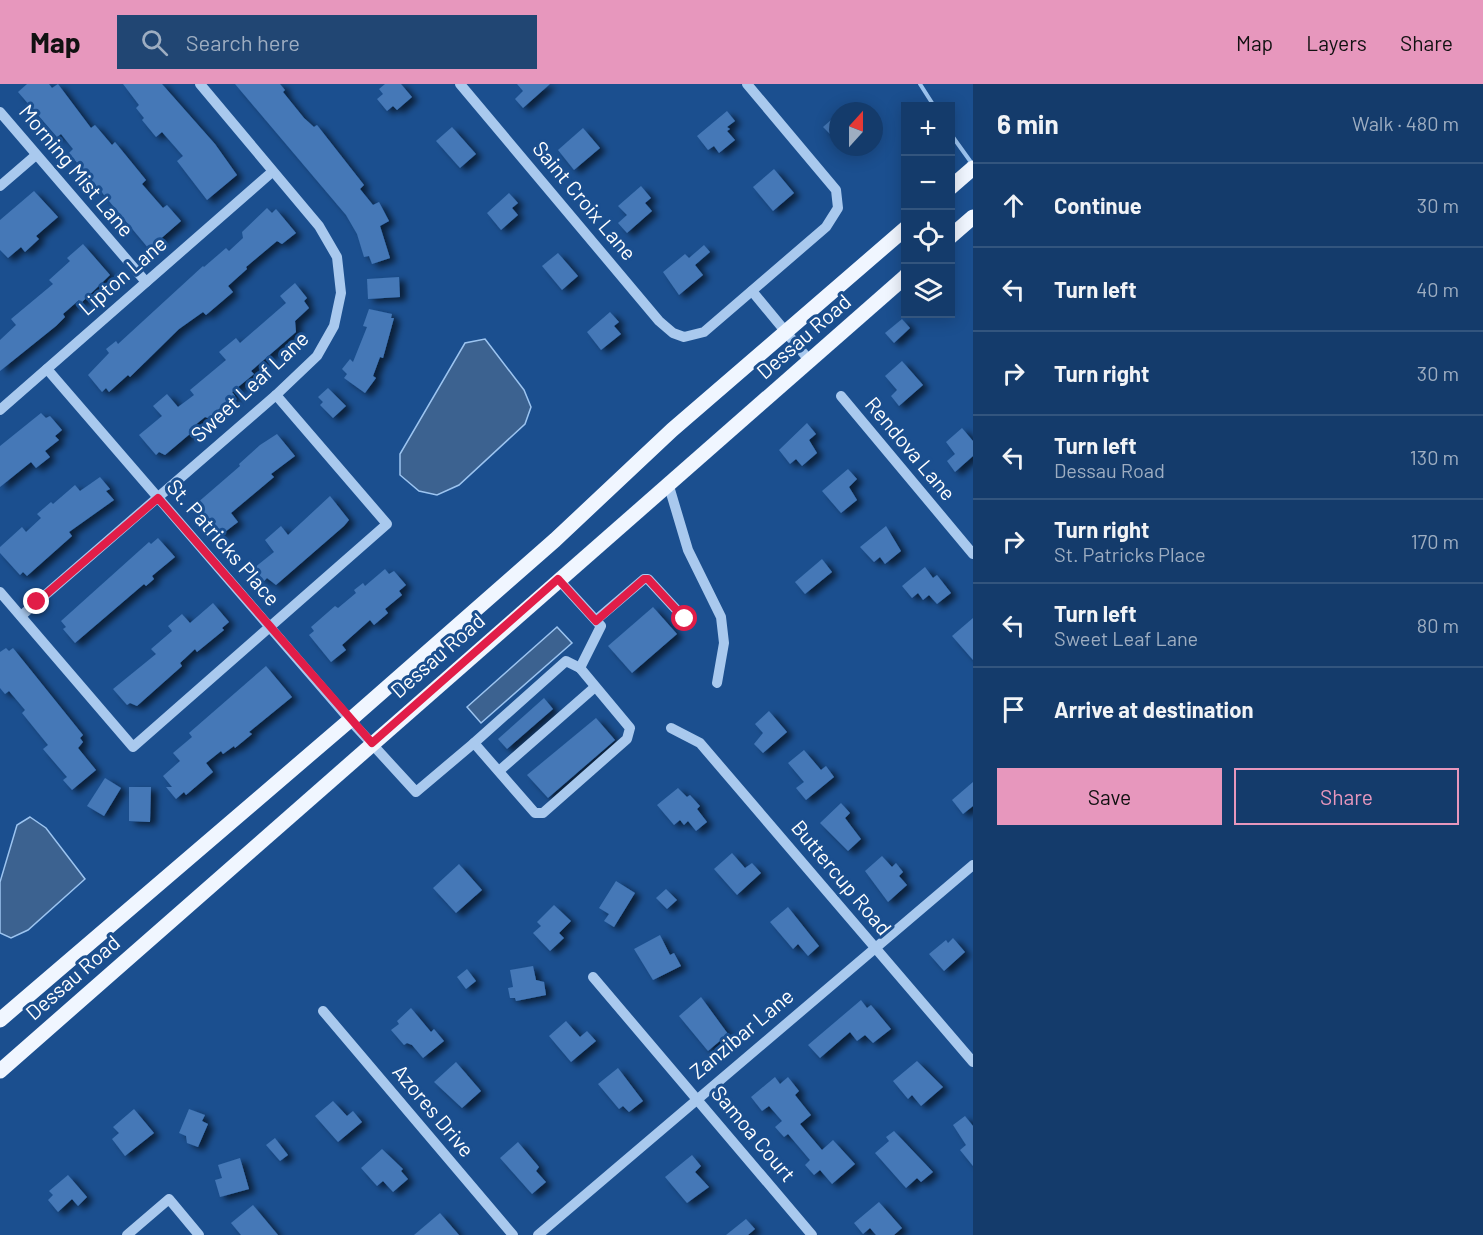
<!DOCTYPE html>
<html lang="en">
<head>
<meta charset="utf-8">
<style>
	body { margin:0; font-family:Barlow,sans-serif; background:#214673; color:#f1f3f6 }
	.controls { position:absolute; right:18px; top:18px; display:grid; overflow:hidden; border-radius:0px; box-shadow:0 3px 15px #0003 }
	.controls button { width:54px; height:54px; display:grid; place-items:center; padding:0; border:0; border-bottom:2px solid #33557e; background:#143b6b; color:#f1f3f6; font:30px sans-serif }
	.compass { position:absolute; left:829px; top:18px; width:54px; height:54px; border-radius:50%; background:#143b6b; box-shadow:0 3px 15px #0003; rotate:21deg }
	.stop { position:absolute; width:18px; height:18px; margin:-14px; border:4px solid #e11d48; border-radius:50%; background:#fff }
	.stop.end { background:#e11d48; border-color:#fff; box-shadow:0 2px 6px #0008 }
	.list { margin:0; padding:0; list-style:none }
	h2 { display:flex; justify-content:space-between; align-items:center; height:78px; margin:0; padding:0 24px; font-size:26px }
	h2 small { font-size:20px; font-weight:400; color:#9dadc1 }
	.list li { display:grid; grid-template-columns:39px 1fr auto; gap:18px; align-items:center; box-sizing:border-box; height:84px; padding:0 24px; border-top:2px solid #33557e }
	.list b { display:block; font-size:22px; white-space:nowrap }
	.list p { margin:0; font-size:20px; white-space:nowrap; color:#9dadc1 }
	.list em { font-size:20px; font-style:normal; color:#9dadc1 }
	.actions { display:flex; gap:12px; padding:18px 24px }
	.actions a { flex:1; padding:14px 0; border:2px solid #e797bd; border-radius:0px; text-align:center; font-size:21px; color:#e797bd }
	.actions .main { background:#e797bd; color:#111 }
	.icon { flex:none; width:33px; height:33px; fill:none; stroke:currentColor; stroke-width:2; stroke-linecap:round; stroke-linejoin:round }
	.map { position:relative; flex:none; width:973px; height:1151px; overflow:hidden }
	header { display:flex; align-items:center; gap:36px; box-sizing:border-box; height:84px; padding:0 30px; background:#e797bd; color:#111 }
	header strong { font-size:28px }
	nav { display:flex; gap:33px; margin-inline-start:auto; font-size:21px }
	.search { width:420px; height:54px; background:#214673; display:flex; align-items:center; gap:15px; box-sizing:border-box; padding:0 21px; border-radius:0px; color:#9dadc1; font-size:22px }
	main { display:flex }
	aside { flex:1; background:#143b6b }
	.map>svg:first-child { display:block }
</style>
</head>
<body>
<header>
<strong>Map</strong>
<div class="search"><svg class="icon" aria-label="search" viewBox="0 0 24 24"><circle cx="10" cy="10" r="6"/><path d="M15 15l6 6"/></svg>Search here</div>
<nav><a>Map</a><a>Layers</a><a>Share</a></nav>
</header>
<main>
<div class="map">
<svg width="973" height="1151" viewBox="0 0 973 1151">
	<defs>
		<filter id="shadow"><feDropShadow dx="6" dy="3.5" stdDeviation="3" flood-color="#0009"/></filter>
	</defs>
	<rect width="100%" height="100%" fill="#1b4f8f"/>
	<!-- water -->
	<g fill="#3c6290" stroke="#9cc4f0" stroke-width="1.5">
		<path d="M485,255L524,306L531,323L525,340L459,401L437,411L419,407L400,391V370L465,259Z"/>
		<path d="M557,543L572,559L481,639L467,623Z"/>
		<path d="M30,733L46,744L85,795L28,846L11,854L0,849V798L17,741Z"/>
	</g>
	<g fill="none" stroke-linecap="round" stroke-linejoin="round">
		<!-- stream -->
		<g stroke="#9cc4f0" stroke-width="4">
			<path d="M920,0L934,22"/>
			<path d="M950,49L973,81"/>
		</g>
	</g>
	<!-- building -->
	<g fill="#4478b7" filter="url(#shadow)">
		<path d="M27,0H49L52,4L58,0L91,44L95,41L112,61L115,58L146,96L142,100L163,124L167,121L181,137L149,165L69,69L73,65L61,50L57,53L18,8Z"/>
		<path d="M123,0H162L215,60L237,91L207,116L177,77L183,72L162,48L156,53L142,36L144,34L136,24L139,21Z"/>
		<path d="M235,0H280L285,6L283,8L304,34L314,43L317,41L364,101L360,105L373,121L379,118L389,137L380,142L390,174L372,180L369,172L364,173L357,150L346,131Z"/>
		<path d="M385,0H401L412,13L397,26L393,22L387,27L377,15L383,10L379,5Z"/>
		<path d="M517,0H550L523,24L515,15L523,7Z"/>
		<path d="M727,27L735,37L727,43L730,45L727,47L735,56L719,69L714,62L708,66L697,52Z"/>
		<path d="M838,30V58L823,43Z"/>
		<path d="M452,43L476,70L460,84L436,57Z"/>
		<path d="M583,44L600,64L574,86L558,66Z"/>
		<path d="M774,85L794,109L773,127L753,103Z"/>
		<path d="M641,102L651,114L645,119L652,127L627,149L618,139L627,131L618,122Z"/>
		<path d="M34,107L58,133L36,152L39,155L25,168L21,163L8,174L0,166V136Z"/>
		<path d="M509,109L518,119L512,124L518,131L501,146L487,129Z"/>
		<path d="M267,124L272,129L276,125L296,149L282,160L277,157L246,183L247,185L228,202L233,208L219,220L206,231L203,228L179,245L130,293L128,291L109,308L106,304L102,308L88,291L109,269L106,265L116,257L118,260L203,182L204,183L226,164L229,167L243,154L242,148Z"/>
		<path d="M83,160L110,191L81,219L79,216L63,230L65,233L56,242L0,287V256L16,241L11,235L53,200L49,196L70,177L67,174Z"/>
		<path d="M704,161L710,168L695,181L703,191L679,211L663,188L685,170L689,174Z"/>
		<path d="M558,169L578,192L562,206L542,182Z"/>
		<path d="M399,193L400,213L368,215L367,195Z"/>
		<path d="M295,199L307,214L304,217L309,224L295,237L296,248L251,287L254,290L232,308L235,312L208,334L205,333L189,346L191,349L165,371L159,368L156,371L139,351L162,332L153,322L167,310L178,323L194,311L190,306L226,276L219,268L236,254L240,259L286,219L280,212Z"/>
		<path d="M369,225L392,230L391,234H394L383,274L380,273L373,292L376,294L365,309L344,294L347,290L342,285L350,275L353,278L367,243L363,242Z"/>
		<path d="M610,228L619,238L614,242L621,250L601,266L587,248Z"/>
		<path d="M902,235L910,244L894,259L885,249Z"/>
		<path d="M902,277L923,301L899,322L891,312L897,306L885,292Z"/>
		<path d="M328,304L346,322L333,334L320,321L323,318L318,313Z"/>
		<path d="M41,329L46,334L50,332L62,346L55,352L59,356L45,367L50,373L36,384L31,378L0,403V362Z"/>
		<path d="M807,339L816,350L809,356L817,369L802,382L796,375L790,380L779,366Z"/>
		<path d="M962,344L973,357V372L955,388L947,377L955,370L946,358Z"/>
		<path d="M277,350L295,372L271,390L274,393L231,429L238,438L221,451L196,420L240,382L239,380L260,361Z"/>
		<path d="M848,385L857,395L849,403L857,416L841,429L822,407Z"/>
		<path d="M100,393L110,405L106,407L114,416L69,448L72,452L27,492L23,488L20,491L0,469V463L22,443L26,448L41,434L37,430L51,418L53,420L75,401L80,407Z"/>
		<path d="M330,412L349,436L344,442L276,501L267,494L264,497L254,484L274,468L265,456L281,442L288,451Z"/>
		<path d="M886,442L901,467L885,480L880,473L874,478L860,463Z"/>
		<path d="M158,454L175,473L152,492L154,495L146,502L144,500L75,559L63,545L66,543L61,537L149,458L151,460Z"/>
		<path d="M822,475L832,488L805,510L795,498Z"/>
		<path d="M925,483L933,494L937,491L951,509L937,520L929,511L923,516L918,509L912,514L902,502Z"/>
		<path d="M385,485L389,490L394,487L406,501L399,507L402,511L385,525L388,529L374,541L370,536L342,561L346,566L331,578L309,551L314,547L311,543L335,522L338,524L356,509L354,506L363,499L365,502Z"/>
		<path d="M213,519L229,538L222,544L224,546L197,568L195,565L180,579L182,582L137,622L130,619L127,621L113,605L156,570L151,565L172,547L168,542L182,530L190,539Z"/>
		<path d="M653,523L677,550L632,589L608,562Z"/>
		<path d="M973,534V576L952,552Z"/>
		<path d="M6,564L9,567L13,564L83,651L80,654L83,658L78,664L96,686L72,706L63,696L67,693L43,665L48,661L22,629L25,626L9,607L5,610L0,604V568Z"/>
		<path d="M266,582L292,613L249,648L252,650L235,664L234,662L223,670L221,667L206,679L213,688L186,711L184,708L176,715L166,703H172L163,692L180,677L173,669L192,653L189,649Z"/>
		<path d="M544,614L553,625L507,665L498,655Z"/>
		<path d="M769,627L787,648L763,669L754,660L763,649L755,640Z"/>
		<path d="M596,634L615,656L548,714L527,691Z"/>
		<path d="M804,666L821,686L826,682L834,693L806,716L796,704L804,698L788,679Z"/>
		<path d="M105,694L121,704L104,732L87,722Z"/>
		<path d="M973,698V722L963,730L952,716Z"/>
		<path d="M129,703H151L150,738L129,737Z"/>
		<path d="M678,704L687,713L690,711L700,722L697,725L707,738L696,747L688,737L684,741L680,736L674,741L657,721Z"/>
		<path d="M841,719L850,729L845,734L861,755L848,767L820,739Z"/>
		<path d="M732,769L745,784L752,779L761,789L737,811L714,785Z"/>
		<path d="M882,772L892,783L896,779L903,788L899,792L907,801L888,818L865,787Z"/>
		<path d="M459,780L482,806L456,829L433,804Z"/>
		<path d="M616,797L635,809L614,843L604,837L609,830L599,824Z"/>
		<path d="M666,805L677,816L667,825L656,814Z"/>
		<path d="M554,821L571,837L559,849L564,854L550,867L533,849L541,842L537,838Z"/>
		<path d="M788,823L819,862L808,872L798,860L793,865L770,838Z"/>
		<path d="M660,851L670,871L674,869L681,882L653,896L634,865Z"/>
		<path d="M953,854L965,868L944,887L929,870L946,856L948,859Z"/>
		<path d="M533,882L536,896L544,898L546,911L516,917L515,914H510L508,904L513,903L510,886Z"/>
		<path d="M467,885L476,897L466,905L457,893Z"/>
		<path d="M701,913L728,950L708,967L679,932Z"/>
		<path d="M861,916L867,924L871,921L891,945L873,959L865,951L857,957L850,948L820,974L808,961Z"/>
		<path d="M411,924L431,948L434,945L444,957L423,974L412,961L407,959L404,961L391,946L399,940L397,937Z"/>
		<path d="M566,937L580,953L587,947L596,957L571,978L549,952Z"/>
		<path d="M917,977L943,1003L921,1022L912,1011L908,1015L893,997Z"/>
		<path d="M456,978L481,1007L462,1024L434,998Z"/>
		<path d="M618,984L643,1017L629,1028L623,1022L619,1025L598,1000Z"/>
		<path d="M775,993L780,1000L788,993L799,1007L795,1011L811,1031L800,1040L822,1066L833,1056L855,1080L832,1100L820,1086L814,1091L805,1081L810,1076L788,1050L784,1053L775,1043L782,1037L769,1022L762,1027L751,1013Z"/>
		<path d="M333,1017L347,1032L353,1027L362,1038L338,1058L315,1032Z"/>
		<path d="M134,1025L154,1049L125,1072L112,1055L119,1049L113,1043Z"/>
		<path d="M189,1025L205,1031L202,1037L208,1040L198,1063L187,1059L186,1052L179,1049Z"/>
		<path d="M965,1032L973,1042V1082L960,1066L966,1061L953,1041Z"/>
		<path d="M894,1047L933,1088L921,1098L917,1094L906,1104L875,1069L889,1057L886,1053Z"/>
		<path d="M275,1054L288,1071L280,1077L266,1061Z"/>
		<path d="M518,1058L539,1083L536,1087L546,1098L532,1110L500,1074Z"/>
		<path d="M382,1065L403,1085L401,1087L408,1095L393,1108L383,1097L377,1102L361,1084Z"/>
		<path d="M692,1071L701,1082L695,1088L709,1103L687,1119L665,1093Z"/>
		<path d="M240,1074L249,1105L220,1113L215,1096L222,1094L218,1081Z"/>
		<path d="M68,1091L87,1113L78,1122L72,1115L58,1128L48,1116L53,1111L49,1107Z"/>
		<path d="M879,1118L902,1144L894,1151H876L870,1144L863,1150L854,1139Z"/>
		<path d="M253,1121L278,1151H241L231,1139Z"/>
		<path d="M440,1129L459,1151H414Z"/>
		<path d="M746,1135L755,1145L748,1151H726Z"/>
	</g>
	<g fill="none" stroke-linecap="round" stroke-linejoin="round">
		<!-- minor -->
		<g stroke="#a9c9ee" stroke-width="10">
			<path d="M460,0L659,237L673,249L684,253L704,248L826,143L838,124L836,106L747,0"/>
			<path d="M0,28L146,198"/>
			<path d="M0,102L36,71"/>
			<path d="M752,207L809,276"/>
			<path d="M47,285L350,636L416,708L474,659L535,729H543L627,655L630,644L580,584L601,542L558,495"/>
			<path d="M841,312L973,470"/>
			<path d="M0,326L272,88"/>
			<path d="M668,399L688,466L721,533L724,559L717,599"/>
			<path d="M0,508L133,663L387,440L276,311"/>
			<path d="M21,532L276,311L317,272L334,242L341,209L337,173L319,142L200,0"/>
			<path d="M596,536L644,495H648L685,535"/>
			<path d="M671,644L700,659L973,978"/>
			<path d="M474,659L566,577L580,584"/>
			<path d="M499,687L595,603"/>
			<path d="M593,893L812,1151"/>
			<path d="M323,927L513,1151"/>
			<path d="M127,1151L169,1115L199,1151"/>
			<path d="M538,1151L973,781"/>
		</g>
		<!-- major -->
		<g stroke="#f0f6ff" stroke-width="15">
			<path d="M950,104L973,84"/>
			<path d="M950,153L973,133"/>
			<path d="M0,936L350,636L555,456L672,346L906,144"/>
			<path d="M0,987L906,192"/>
		</g>
	</g>
	<g fill="none" stroke-linecap="round" stroke-linejoin="round">
		<!-- route -->
		<path stroke="#e11d48" stroke-width="8" d="M37,518L158,414L372,659L558,495L596,537L644,495H648L685,535"/>
	</g>
	<g text-anchor="middle" stroke-width="6" stroke-linejoin="round" paint-order="stroke">
		<!-- street labels -->
		<g font-size="21" fill="#fff" stroke="#1b4f8f">
			<text transform="translate(76 87) rotate(50)" y="7">Morning Mist Lane</text>
			<text transform="translate(584 117) rotate(50)" y="7">Saint Croix Lane</text>
			<text transform="translate(123 192) rotate(-41)" y="7">Lipton Lane</text>
			<text transform="translate(804 253) rotate(-41)" y="7">Dessau Road</text>
			<text transform="translate(250 303) rotate(-43)" y="7">Sweet Leaf Lane</text>
			<text transform="translate(910 365) rotate(50)" y="7">Rendova Lane</text>
			<text transform="translate(223 459) rotate(49)" y="7">St. Patricks Place</text>
			<text transform="translate(438 572) rotate(-41)" y="7">Dessau Road</text>
			<text transform="translate(841 794) rotate(50)" y="7">Buttercup Road</text>
			<text transform="translate(73 894) rotate(-41)" y="7">Dessau Road</text>
			<text transform="translate(742 950) rotate(-40)" y="7">Zanzibar Lane</text>
			<text transform="translate(433 1027) rotate(50)" y="7">Azores Drive</text>
			<text transform="translate(753 1050) rotate(50)" y="7">Samoa Court</text>
		</g>
	</g>
</svg>
<div class="controls">
<button>+</button>
<button>−</button>
<button><svg class="icon" aria-label="locate" viewBox="0 0 24 24"><circle cx="12" cy="12" r="6"/><path d="M12 2v4M12 18v4M2 12h4M18 12h4"/></svg></button>
<button><svg class="icon" aria-label="layers" viewBox="0 0 24 24"><path d="M12 4l9 5-9 5-9-5zM3 14l9 5 9-5"/></svg></button>
</div>
<svg class="compass" viewBox="-18 -18 36 36"><path d="M0-13l5 13h-10z" fill="#e53935"/><path d="M0 13l5-13h-10z" fill="#9dadc1"/></svg>
<div class="stop" style="left:685px;top:535px"></div>
<div class="stop end" style="left:37px;top:518px"></div>
</div>
<aside>
<h2>6 min<small>Walk · 480 m</small></h2>
<ul class="list">
<li><svg class="icon" aria-label="ahead" viewBox="0 0 24 24"><path d="M12 20V5M6 11l6-6 6 6"/></svg><div><b>Continue</b></div><em>30 m</em></li>
<li><svg class="icon" aria-label="left" viewBox="0 0 24 24"><path d="M17 20v-9H6M10 6l-5 5 5 5"/></svg><div><b>Turn left</b></div><em>40 m</em></li>
<li><svg class="icon" aria-label="right" viewBox="0 0 24 24"><path d="M7 20v-9h11M14 6l5 5-5 5"/></svg><div><b>Turn right</b></div><em>30 m</em></li>
<li><svg class="icon" aria-label="left" viewBox="0 0 24 24"><path d="M17 20v-9H6M10 6l-5 5 5 5"/></svg><div><b>Turn left</b><p>Dessau Road</p></div><em>130 m</em></li>
<li><svg class="icon" aria-label="right" viewBox="0 0 24 24"><path d="M7 20v-9h11M14 6l5 5-5 5"/></svg><div><b>Turn right</b><p>St. Patricks Place</p></div><em>170 m</em></li>
<li><svg class="icon" aria-label="left" viewBox="0 0 24 24"><path d="M17 20v-9H6M10 6l-5 5 5 5"/></svg><div><b>Turn left</b><p>Sweet Leaf Lane</p></div><em>80 m</em></li>
<li><svg class="icon" aria-label="arrive" viewBox="0 0 24 24"><path d="M6 21V4h12l-3 4 3 4H6"/></svg><div><b>Arrive at destination</b></div></li>
</ul>
<div class="actions"><a class="main">Save</a><a>Share</a></div>
</aside>
</main>
</body>
</html>
